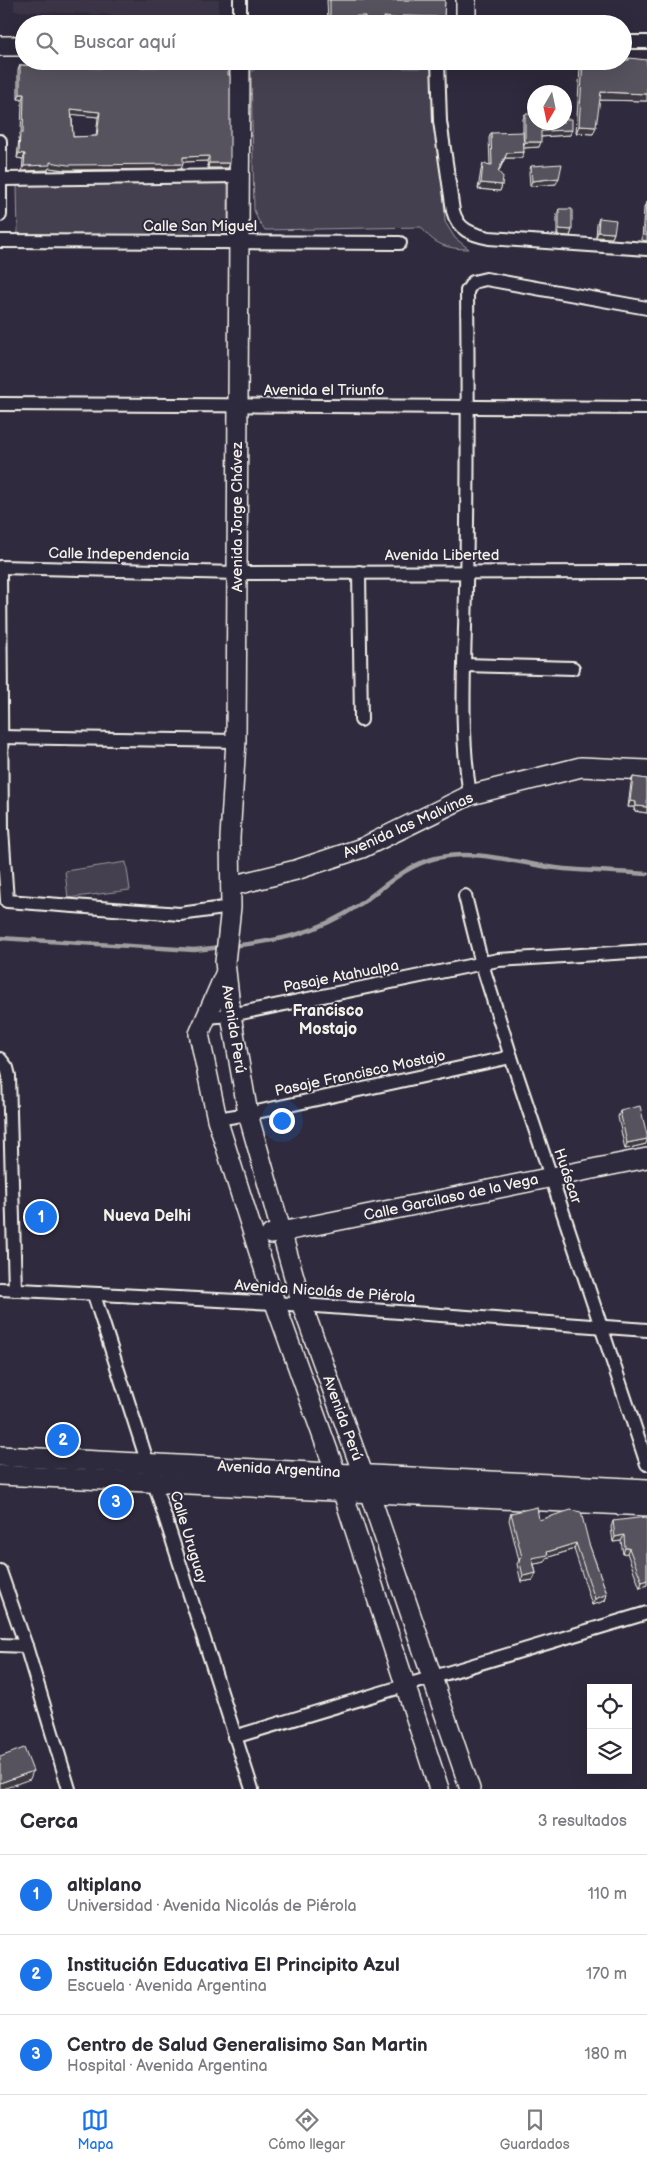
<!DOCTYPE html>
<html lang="es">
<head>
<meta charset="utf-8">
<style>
	body { margin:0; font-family:"Balsamiq Sans",sans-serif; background:#f2f2f3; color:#2b2b33 }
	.controls { position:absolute; right:15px; bottom:15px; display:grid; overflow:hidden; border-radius:0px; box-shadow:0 5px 20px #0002 }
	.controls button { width:45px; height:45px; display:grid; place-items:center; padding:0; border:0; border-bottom:1px solid #e1e1e2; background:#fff; color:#2b2b33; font:25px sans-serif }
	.compass { position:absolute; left:527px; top:85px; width:45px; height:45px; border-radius:50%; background:#fff; box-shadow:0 5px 20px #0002; rotate:189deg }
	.you { position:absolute; left:281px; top:1120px; width:18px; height:18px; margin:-12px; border:4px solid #fff; border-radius:50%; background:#1a73e8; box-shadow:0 0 0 8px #1a73e833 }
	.badge { display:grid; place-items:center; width:32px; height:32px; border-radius:50%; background:#1a73e8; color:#fff; font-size:16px; font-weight:700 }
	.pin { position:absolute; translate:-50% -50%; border:2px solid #fff; box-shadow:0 1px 5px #0006 }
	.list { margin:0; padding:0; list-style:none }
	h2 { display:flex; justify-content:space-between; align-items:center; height:65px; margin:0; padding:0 20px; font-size:21px }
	h2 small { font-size:16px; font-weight:400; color:#7c7c81 }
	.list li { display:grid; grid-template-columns:32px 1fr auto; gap:15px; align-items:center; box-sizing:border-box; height:80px; padding:0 20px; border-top:1px solid #e1e1e2 }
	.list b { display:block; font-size:19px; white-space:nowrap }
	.list p { margin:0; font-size:16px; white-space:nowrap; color:#7c7c81 }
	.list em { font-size:16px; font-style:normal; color:#7c7c81 }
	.icon { flex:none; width:28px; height:28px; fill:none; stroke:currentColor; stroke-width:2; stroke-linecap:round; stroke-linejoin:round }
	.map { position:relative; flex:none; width:647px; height:1789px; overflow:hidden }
	.search { position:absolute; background:#fff; box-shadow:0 5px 20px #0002; left:15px; right:15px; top:15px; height:55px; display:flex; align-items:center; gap:12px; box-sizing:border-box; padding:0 18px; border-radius:28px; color:#7c7c81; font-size:19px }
	.sheet { height:305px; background:#fff }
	nav { display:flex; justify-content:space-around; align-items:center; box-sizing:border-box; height:70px; border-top:1px solid #e1e1e2; background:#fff; font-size:14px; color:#7c7c81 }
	nav a { display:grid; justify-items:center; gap:2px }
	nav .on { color:#1a73e8 }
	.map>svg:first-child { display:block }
</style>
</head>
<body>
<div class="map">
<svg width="647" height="1789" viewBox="0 0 647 1789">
	<rect width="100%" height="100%" fill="#2f2a3d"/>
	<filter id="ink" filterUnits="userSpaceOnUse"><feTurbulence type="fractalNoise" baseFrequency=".02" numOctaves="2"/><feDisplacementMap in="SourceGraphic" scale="10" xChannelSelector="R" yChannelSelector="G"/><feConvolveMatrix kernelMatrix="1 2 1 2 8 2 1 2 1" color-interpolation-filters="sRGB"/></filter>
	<g filter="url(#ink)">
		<!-- built -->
		<path fill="#3b3647" d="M14,0H219L218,19L14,11Z"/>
		<!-- green -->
		<g fill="#454050" stroke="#9c989c">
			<path d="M258,67L430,68L438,75L445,222L455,238L469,249C448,249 434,245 421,227L265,230L258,220L254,210L251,72Z"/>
			<path d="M228,182V237L18,236L17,186Z"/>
			<path d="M126,862L130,890L68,898L65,871Z"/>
		</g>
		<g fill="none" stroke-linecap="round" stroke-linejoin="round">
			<!-- stream -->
			<g stroke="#a19ea0" stroke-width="4.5">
				<path d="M0,938L194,950L223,947"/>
				<path d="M231,946C280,941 317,933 359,905C383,888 406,865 436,858C479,848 521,865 564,869C591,871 619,872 647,874"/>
			</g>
			<!-- street casing -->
			<g stroke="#f4f1e8" stroke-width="16">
				<g id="street">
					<path d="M240,24V0"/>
					<path d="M623,42H647"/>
					<path d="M438,61L440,121L453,211C458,230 471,234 489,238L647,249"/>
					<path d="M0,141V215"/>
					<path d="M2,179L239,176"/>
					<path d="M0,241L400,243"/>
					<path d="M0,404L647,408"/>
					<path d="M0,567L237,573L647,572"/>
					<path d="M0,572L2,829L7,901L180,914L231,907"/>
					<path d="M359,572L361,720"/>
					<path d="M465,665L573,668"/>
					<path d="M0,737L236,741"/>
					<path d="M470,795C459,727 465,657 466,587C468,489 468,390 467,291L473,282L486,279L647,308"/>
					<path d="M465,896L482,964L511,1057L647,1464"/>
					<path d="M206,1017L231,1015L498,960L647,951"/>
					<path d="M0,1059L7,1068L9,1076L15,1290"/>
					<path d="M217,1119L248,1114L511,1057"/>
					<path d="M0,1289L275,1303L647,1330"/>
					<path d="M94,1295L252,1789"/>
					<path d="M0,1571L26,1646L69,1789"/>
					<path d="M0,1645L26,1646"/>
					<path d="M234,1737L647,1613"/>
				</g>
			</g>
			<!-- secondary casing -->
			<g stroke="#f4f1e8" stroke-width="22">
				<g id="secondary">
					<path d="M466,24V0"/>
					<path d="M0,46H24"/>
					<path d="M240,61L236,741L230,838L231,907L225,962L231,1015L248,1114L302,1305L363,1474L470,1789"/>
					<path d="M231,886L296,870L362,848L470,795L581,767L647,770"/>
					<path d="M225,974L199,1034L217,1119L275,1303L342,1490L439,1789"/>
					<path d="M271,1234L647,1158"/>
					<path d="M0,1456L647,1489"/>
					<path d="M0,1475L647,1506"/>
				</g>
			</g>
			<!-- street -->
			<use href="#street" stroke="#2f2a3d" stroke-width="12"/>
			<!-- secondary -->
			<use href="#secondary" stroke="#2f2a3d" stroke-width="19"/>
		</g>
		<!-- wall -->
		<g fill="#4a4752" stroke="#f4f1e8" fill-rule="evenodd">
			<path d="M327,0H445L444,17L442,23L402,21L401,24L383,23L382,24H363V21L328,22Z"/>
			<path d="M629,58L647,101L599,100L593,134L576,133L580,68L582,61L629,60Z"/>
			<path d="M20,65L100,68L101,65L228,168H208L207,161L183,162L181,169L66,170L49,168L48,170L22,171L23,159L17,158L19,138L21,133L22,99H18V70ZM72,114L98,117L96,136L73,137Z"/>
			<path d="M525,114L570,135L541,137L539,147L523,148L524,152L522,158H505L498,171L502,185L500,191L478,189L481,170L483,164L490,165L489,138L491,133L523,140V119Z"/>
			<path d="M531,166L556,184L530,186L529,172Z"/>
			<path d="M646,202H647V241L642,240L644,208Z"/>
			<path d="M559,209L572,230L570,236L557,235V215Z"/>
			<path d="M599,218L614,233L612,238L596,237L597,224Z"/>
			<path d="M633,777L647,779V813L634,811V807H628L631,783Z"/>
			<path d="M620,1111L646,1144L625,1149L618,1117Z"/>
			<path d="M511,1513L539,1520L589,1544L607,1594L605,1601L592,1605L574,1549L546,1558L545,1562L534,1564L536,1573L533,1580L521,1582L517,1564L519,1560L509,1520Z"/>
			<path d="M613,1521L647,1524V1585L640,1588L627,1553L623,1554L621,1541L613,1542L611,1527Z"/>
		</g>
		<!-- shaded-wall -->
		<g fill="#3c3942" stroke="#f4f1e8">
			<path d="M365,16L363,21L328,22L330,17Z"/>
			<path d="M402,16L444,17L442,23L402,21L401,24L383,23L382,24H364L365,20Z"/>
			<path d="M601,92L647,94V101L598,100Z"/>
			<path d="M20,94H24L22,99H18Z"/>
			<path d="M71,109L100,112L98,117L69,114Z"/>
			<path d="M579,126L596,127L593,134L576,133Z"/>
			<path d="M572,130L570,135L539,137L541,131Z"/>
			<path d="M525,142H541L539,147L523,148Z"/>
			<path d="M524,152L522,158H505L496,177L507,153Z"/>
			<path d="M19,153L25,154L23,159L17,158Z"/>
			<path d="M209,156L207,161L182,162L183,157Z"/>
			<path d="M50,162L183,164L181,169L66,170L49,168L48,170L22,171L24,166Z"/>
			<path d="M209,163H230L228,168H208Z"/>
			<path d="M559,178L556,184L530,186L532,181Z"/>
			<path d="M481,183L502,185L500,191L478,189Z"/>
			<path d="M559,229L572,230L570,236L557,235Z"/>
			<path d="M598,232L614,233L612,238L596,237Z"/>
			<path d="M630,801L636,802L634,807H628Z"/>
			<path d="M636,806L647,807V813L634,811Z"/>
			<path d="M647,1139L646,1144L625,1149L627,1143Z"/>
			<path d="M624,1535L621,1541L613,1542L615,1537Z"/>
			<path d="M576,1543L574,1549L546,1558L545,1562L530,1565L532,1558L547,1552Z"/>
			<path d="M625,1548H629L627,1553L623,1554Z"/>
			<path d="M536,1573L533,1580L521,1582L523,1576Z"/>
			<path d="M647,1580V1585L640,1588L642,1582Z"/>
			<path d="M607,1594L605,1601L592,1605L595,1599Z"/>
			<path d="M33,1771L30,1779L3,1789H0V1783Z"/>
		</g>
		<!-- building -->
		<g fill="#56525f" stroke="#f4f1e8" fill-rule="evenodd">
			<path d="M330,0H445L444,17L402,16V19L384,17V20H365V16L330,17Z"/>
			<path d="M629,58L647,60V94L601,92L596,127L579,126L583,61H623V60H629Z"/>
			<path d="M20,65L101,68V65L142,67L228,65V75H230V163H209V156L183,157V164L68,165L50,162V165L24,166L25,154L19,153L20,133H23L24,94H20ZM71,109L100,112L97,136L73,137Z"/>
			<path d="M525,114H534V122H564V119H572V130L541,131V142H525Z"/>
			<path d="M523,132L524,152L507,153L498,171L503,177L502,185L481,183L483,164L492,165L491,133Z"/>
			<path d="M562,164L559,178L532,181L531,166Z"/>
			<path d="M646,202H647V235H644Z"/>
			<path d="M559,209H572V230L559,229Z"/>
			<path d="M599,218L616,220L614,233L598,232Z"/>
			<path d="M633,777L647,779V807L636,806V802L630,801Z"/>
			<path d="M640,1106L647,1135V1139L627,1143L620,1111Z"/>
			<path d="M537,1507L539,1520L571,1510L581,1512L589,1544L607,1594L595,1599L576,1543L547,1552L548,1555L532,1558L536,1573L523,1576L519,1558L522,1557L511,1513Z"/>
			<path d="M646,1517L647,1524V1580L642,1582L629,1548H625L624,1535L615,1537L613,1521Z"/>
			<path d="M24,1748L33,1771L0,1783V1757Z"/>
		</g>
	</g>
	<g text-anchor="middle" stroke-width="4" stroke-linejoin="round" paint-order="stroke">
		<!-- street labels -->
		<g font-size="15" fill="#f4f1e8" stroke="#2f2a3d">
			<text x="200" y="231">Calle San Miguel</text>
			<text x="324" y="395">Avenida el Triunfo</text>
			<text transform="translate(237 517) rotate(-90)" y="5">Avenida Jorge Chávez</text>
			<text transform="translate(119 554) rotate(1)" y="5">Calle Independencia</text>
			<text x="442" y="560">Avenida Liberted</text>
			<text transform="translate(408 825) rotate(-24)" y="5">Avenida las Malvinas</text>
			<text transform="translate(341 976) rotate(-11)" y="5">Pasaje Atahualpa</text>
			<text transform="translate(234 1029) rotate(81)" y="5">Avenida Perú</text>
			<text transform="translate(360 1073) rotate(-12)" y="5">Pasaje Francisco Mostajo</text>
			<text transform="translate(568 1176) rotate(71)" y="5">Huáscar</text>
			<text transform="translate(451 1197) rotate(-12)" y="5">Calle Garcilaso de la Vega</text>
			<text transform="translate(325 1291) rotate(4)" y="5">Avenida Nicolás de Piérola</text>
			<text transform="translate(343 1418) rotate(70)" y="5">Avenida Perú</text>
			<text transform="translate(279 1469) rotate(3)" y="5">Avenida Argentina</text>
			<text transform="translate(189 1537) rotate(73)" y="5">Calle Uruguay</text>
		</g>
		<!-- neighbourhood labels -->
		<g font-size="16" font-weight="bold" fill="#f4f1e8" stroke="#2f2a3d">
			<text x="328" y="1016">Francisco<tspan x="328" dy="18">Mostajo</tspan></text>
			<text x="147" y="1221">Nueva Delhi</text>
		</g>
	</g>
</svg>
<div class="controls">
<button><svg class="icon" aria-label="locate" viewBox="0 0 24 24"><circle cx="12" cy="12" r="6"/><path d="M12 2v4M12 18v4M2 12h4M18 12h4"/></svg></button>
<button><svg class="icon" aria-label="layers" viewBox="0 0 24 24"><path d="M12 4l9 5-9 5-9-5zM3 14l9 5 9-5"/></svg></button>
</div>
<svg class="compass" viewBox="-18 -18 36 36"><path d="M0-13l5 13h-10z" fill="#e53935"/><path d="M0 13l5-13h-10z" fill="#7c7c81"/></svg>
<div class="you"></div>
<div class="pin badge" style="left:41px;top:1217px">1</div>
<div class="pin badge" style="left:63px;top:1440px">2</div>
<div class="pin badge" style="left:116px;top:1502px">3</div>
<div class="search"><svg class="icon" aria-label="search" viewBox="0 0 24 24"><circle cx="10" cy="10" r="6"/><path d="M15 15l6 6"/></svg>Buscar aquí</div>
</div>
<section class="sheet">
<h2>Cerca<small>3 resultados</small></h2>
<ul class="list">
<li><span class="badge">1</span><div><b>altiplano</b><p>Universidad · Avenida Nicolás de Piérola</p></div><em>110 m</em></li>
<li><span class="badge">2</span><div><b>Institución Educativa El Principito Azul</b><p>Escuela · Avenida Argentina</p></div><em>170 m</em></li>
<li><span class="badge">3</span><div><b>Centro de Salud Generalisimo San Martin</b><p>Hospital · Avenida Argentina</p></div><em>180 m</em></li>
</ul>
</section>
<nav>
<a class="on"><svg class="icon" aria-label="map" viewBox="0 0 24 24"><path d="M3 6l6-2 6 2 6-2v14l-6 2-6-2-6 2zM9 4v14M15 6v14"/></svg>Mapa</a>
<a><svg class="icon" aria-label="directions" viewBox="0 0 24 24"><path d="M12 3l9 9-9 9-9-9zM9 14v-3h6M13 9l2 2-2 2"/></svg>Cómo llegar</a>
<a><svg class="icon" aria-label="saved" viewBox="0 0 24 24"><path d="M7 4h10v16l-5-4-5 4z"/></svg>Guardados</a>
</nav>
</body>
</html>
